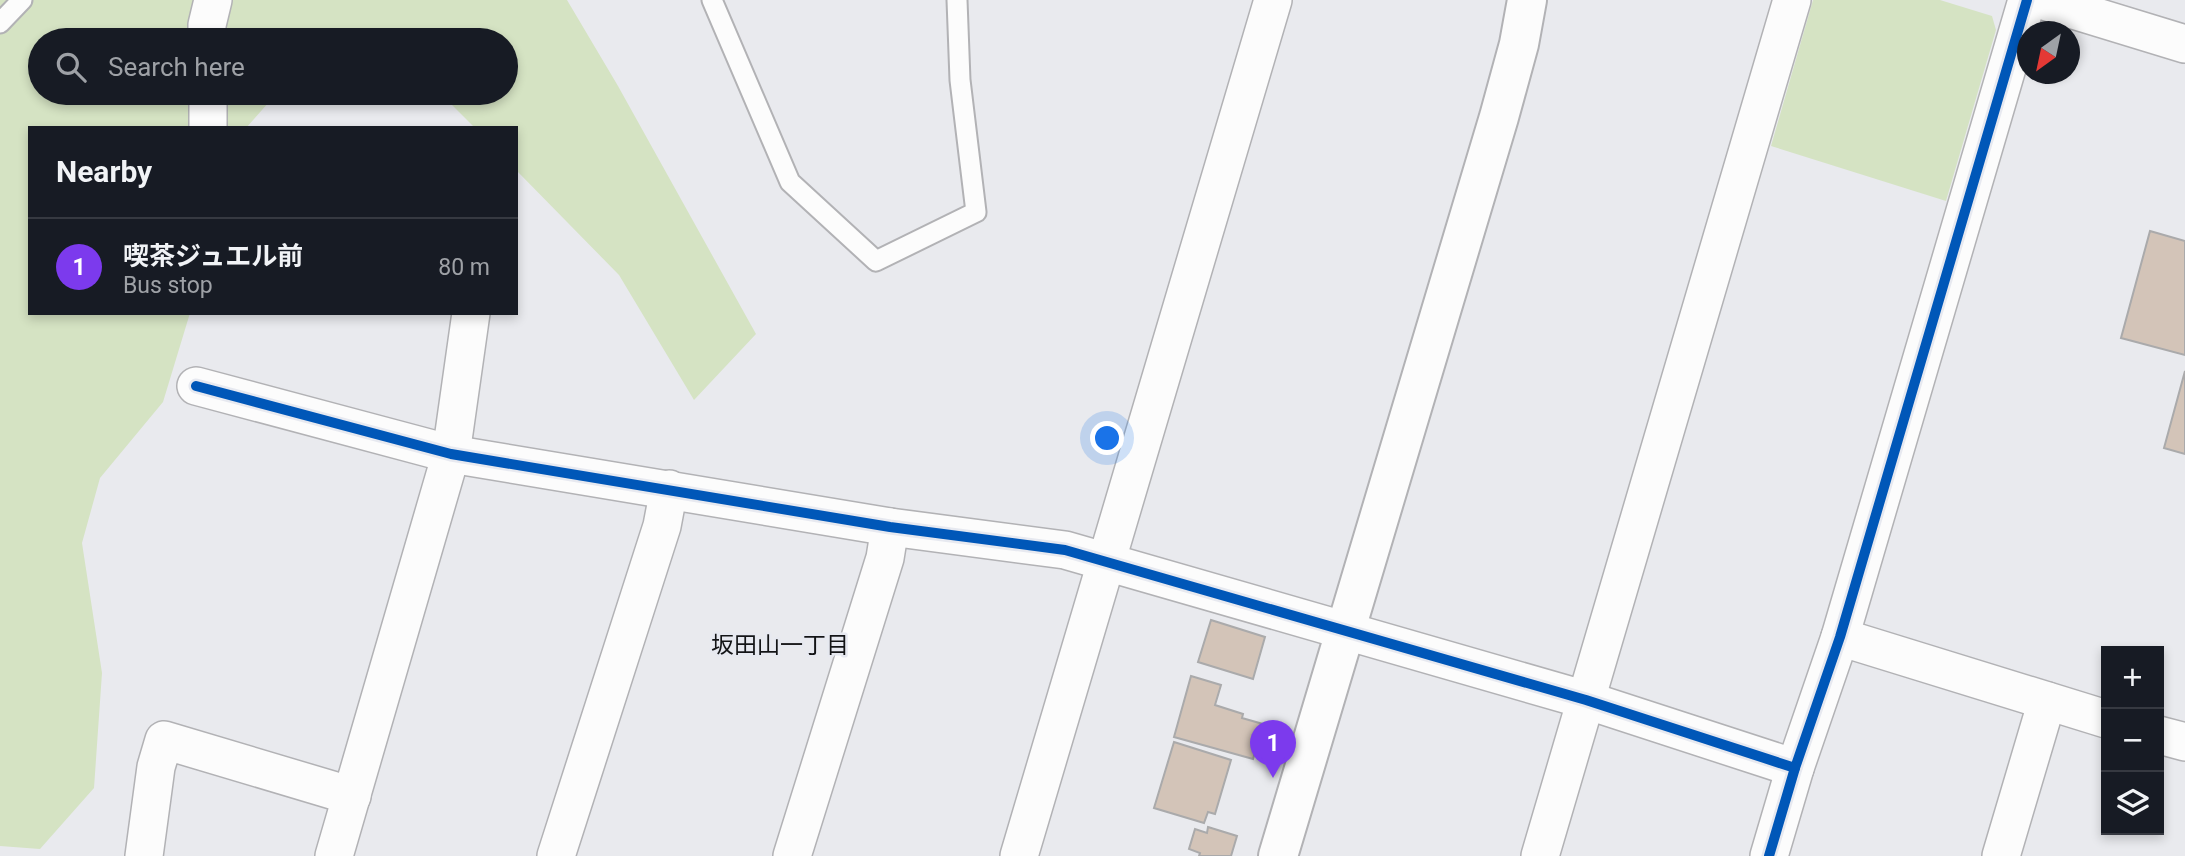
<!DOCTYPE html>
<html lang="en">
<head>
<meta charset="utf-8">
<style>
	body { margin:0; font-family:Roboto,"Noto Sans JP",sans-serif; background:#242831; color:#f1f3f6 }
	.controls { position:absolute; right:21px; bottom:21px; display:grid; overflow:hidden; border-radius:0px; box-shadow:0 4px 10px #0003 }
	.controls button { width:63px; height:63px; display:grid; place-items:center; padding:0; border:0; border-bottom:2px solid #363941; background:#171b24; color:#f1f3f6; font:35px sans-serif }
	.compass { position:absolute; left:2017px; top:21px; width:63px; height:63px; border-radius:50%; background:#171b24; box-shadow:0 4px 10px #0003; rotate:213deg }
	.you { position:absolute; left:1108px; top:439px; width:24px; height:24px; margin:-18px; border:5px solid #fff; border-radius:50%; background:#1a73e8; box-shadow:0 0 0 10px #1a73e833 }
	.badge { display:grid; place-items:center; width:46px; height:46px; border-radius:50%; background:#7c3aed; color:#fff; font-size:23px; font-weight:700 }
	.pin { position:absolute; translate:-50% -58px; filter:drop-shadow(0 2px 4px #0008) }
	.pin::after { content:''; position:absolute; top:37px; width:24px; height:21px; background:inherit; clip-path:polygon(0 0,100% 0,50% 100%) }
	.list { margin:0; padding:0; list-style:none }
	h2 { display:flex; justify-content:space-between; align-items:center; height:91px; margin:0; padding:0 28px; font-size:30px }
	h2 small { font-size:23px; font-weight:400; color:#9ea1a6 }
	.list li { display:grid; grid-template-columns:46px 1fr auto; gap:21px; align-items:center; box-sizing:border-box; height:98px; padding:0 28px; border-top:2px solid #363941 }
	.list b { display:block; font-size:26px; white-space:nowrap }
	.list p { margin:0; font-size:23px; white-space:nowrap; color:#9ea1a6 }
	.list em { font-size:23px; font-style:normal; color:#9ea1a6 }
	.icon { flex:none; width:38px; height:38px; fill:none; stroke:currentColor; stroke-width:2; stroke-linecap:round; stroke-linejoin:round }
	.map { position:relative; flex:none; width:2185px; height:856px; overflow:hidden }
	.search { position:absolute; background:#171b24; box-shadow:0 4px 10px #0003; left:28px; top:28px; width:490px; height:77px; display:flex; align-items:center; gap:18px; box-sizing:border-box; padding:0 24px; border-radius:38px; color:#9ea1a6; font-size:26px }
	.panel { position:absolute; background:#171b24; box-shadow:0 4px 10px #0003; left:28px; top:126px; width:490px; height:189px; border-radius:0px }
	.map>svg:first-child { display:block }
</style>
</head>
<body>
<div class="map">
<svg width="2185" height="856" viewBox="0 0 2185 856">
	<rect width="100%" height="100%" fill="#e9eaee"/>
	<!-- green -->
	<g fill="#d5e3c3">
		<path d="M0,0H567L618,86L756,334L694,400L619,275L516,170V128H475L440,93H506V40H351L327,36L323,40H40V93H277L246,128H30V313H190L163,402L100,478L82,543L102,673L94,788L40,849L0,846Z"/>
		<path d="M1813,0H1940L1992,16L1996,30L1946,201L1771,146Z"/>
	</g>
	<!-- building -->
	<g fill="#d3c4b8" stroke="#aaaaab" stroke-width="2">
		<path d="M2150,231L2185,241V355L2121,338Z"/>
		<path d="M2185,371V454L2164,448Z"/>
		<path d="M1211,620L1265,637L1253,679L1198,662Z"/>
		<path d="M1191,676L1221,685L1215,705L1243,714L1242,718L1263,724L1253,759L1174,737Z"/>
		<path d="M1174,742L1231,760L1215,814L1208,812L1204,823L1154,808Z"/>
		<path d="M1208,827L1237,836L1231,856H1199L1200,853L1189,849L1195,829L1207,833Z"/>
	</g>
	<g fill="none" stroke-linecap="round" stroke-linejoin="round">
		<!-- service casing -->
		<g stroke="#b2b2b5" stroke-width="23">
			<g id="service">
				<path d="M712,0L790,182L876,261L976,212L960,80L957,0"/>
				<path d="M0,23L22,0"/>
			</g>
		</g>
		<!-- minor casing -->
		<g stroke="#b2b2b5" stroke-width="40">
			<g id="minor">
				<path d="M2041,0L2185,44"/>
				<path d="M207,40V25L213,0"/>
				<path d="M208,93V128"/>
				<path d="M196,386L451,454L890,527L1065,550L1586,700L1795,768"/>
				<path d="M1840,637L2106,719"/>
				<path d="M2159,735L2185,742"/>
				<path d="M144,856L156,767L164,740L352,796"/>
				<path d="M334,856L451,454L471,313"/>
				<path d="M556,856L662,526L669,489"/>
				<path d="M792,856L885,558L890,527"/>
				<path d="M1019,856L1273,0"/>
				<path d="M1540,856L1792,0"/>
				<path d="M1769,856L1795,768L1840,637L2027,0"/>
				<path d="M2001,856L2047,701"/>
			</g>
		</g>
		<!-- tertiary casing -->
		<g stroke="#b2b2b5" stroke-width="42">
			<path id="tertiary" d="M1278,856L1499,117L1519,44L1527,0"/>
		</g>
		<!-- service -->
		<use href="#service" stroke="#fcfcfc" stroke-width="19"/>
		<!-- minor -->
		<use href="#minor" stroke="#fcfcfc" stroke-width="37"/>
		<!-- tertiary -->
		<use href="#tertiary" stroke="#fcfcfc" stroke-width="38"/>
		<!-- cycleway casing -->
		<g stroke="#e7e9f0" stroke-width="15">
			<g id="cycleway">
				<path d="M196,386L451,454L890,527L1065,550L1586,700L1795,768"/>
				<path d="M1769,856L1795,768L1840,637L2027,0"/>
			</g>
		</g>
		<!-- cycleway -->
		<use href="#cycleway" stroke="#0057b8" stroke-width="10"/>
	</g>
	<g text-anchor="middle" stroke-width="5" stroke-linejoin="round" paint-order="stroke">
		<!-- neighbourhood labels -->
		<g font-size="23" fill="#131416" stroke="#e7e9f0">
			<text x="780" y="653">坂田山一丁目</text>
		</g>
	</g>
</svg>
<div class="controls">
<button>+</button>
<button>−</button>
<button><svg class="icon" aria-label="layers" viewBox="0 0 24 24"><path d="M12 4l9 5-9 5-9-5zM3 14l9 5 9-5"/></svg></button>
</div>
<svg class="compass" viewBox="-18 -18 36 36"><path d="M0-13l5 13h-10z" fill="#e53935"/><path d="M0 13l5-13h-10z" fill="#9ea1a6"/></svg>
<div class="you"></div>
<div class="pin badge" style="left:1273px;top:778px">1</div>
<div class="search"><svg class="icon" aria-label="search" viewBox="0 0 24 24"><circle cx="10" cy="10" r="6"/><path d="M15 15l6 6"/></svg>Search here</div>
<section class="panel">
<h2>Nearby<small></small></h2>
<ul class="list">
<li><span class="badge">1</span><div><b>喫茶ジュエル前</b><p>Bus stop</p></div><em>80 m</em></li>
</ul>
</section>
</div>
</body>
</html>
